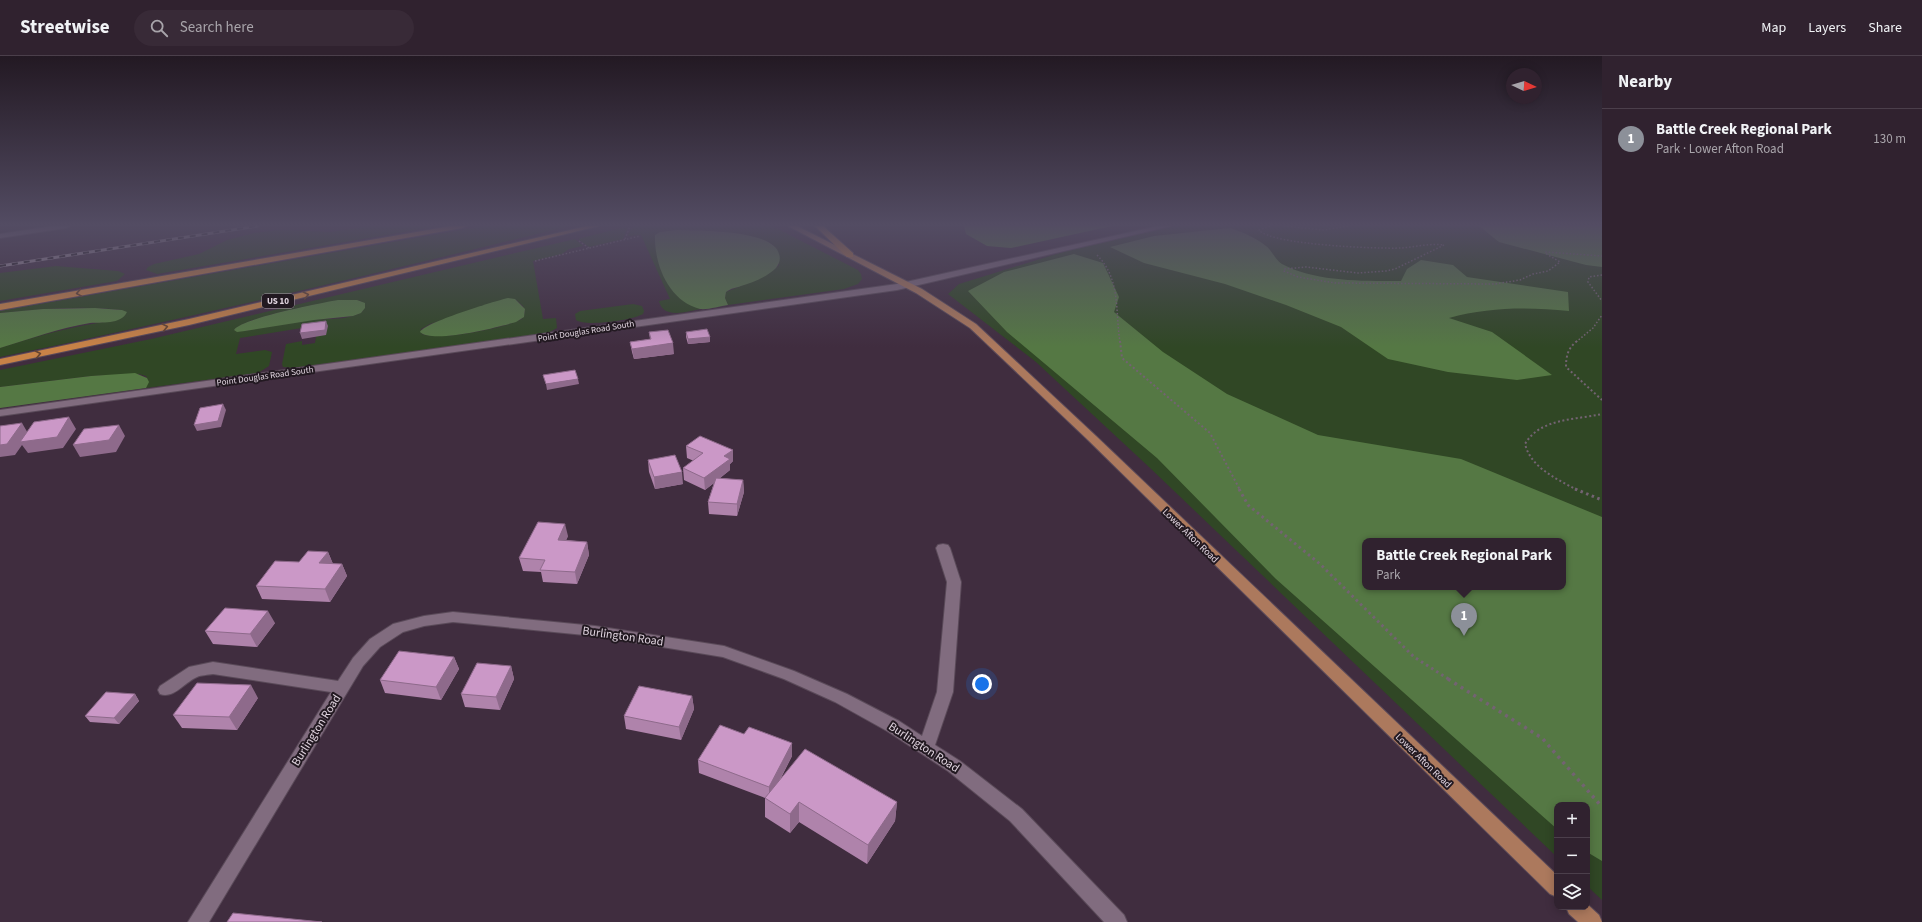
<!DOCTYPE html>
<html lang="en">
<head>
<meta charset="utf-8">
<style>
	body { margin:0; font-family:"Source Sans 3",sans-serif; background:#382a37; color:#f1f3f6 }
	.controls { position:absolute; right:12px; bottom:12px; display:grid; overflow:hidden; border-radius:8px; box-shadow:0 2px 10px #0003 }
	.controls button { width:36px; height:36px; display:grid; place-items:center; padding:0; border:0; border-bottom:1px solid #4b3f4b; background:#30222f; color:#f1f3f6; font:20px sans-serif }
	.compass { position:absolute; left:1506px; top:12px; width:36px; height:36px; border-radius:50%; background:#30222f; box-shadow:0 2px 10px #0003; rotate:94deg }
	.you { position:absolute; left:982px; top:628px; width:14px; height:14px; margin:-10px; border:3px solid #fff; border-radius:50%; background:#1a73e8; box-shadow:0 0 0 6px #1a73e833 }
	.badge { display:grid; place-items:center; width:26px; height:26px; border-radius:50%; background:#8c9099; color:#fff; font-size:13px; font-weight:700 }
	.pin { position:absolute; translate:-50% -33px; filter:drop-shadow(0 1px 2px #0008) }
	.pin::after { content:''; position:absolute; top:21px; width:14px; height:12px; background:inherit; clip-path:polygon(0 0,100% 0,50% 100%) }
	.popup { position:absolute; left:1362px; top:482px; width:204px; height:52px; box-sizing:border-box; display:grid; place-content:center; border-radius:8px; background:#30222f; filter:drop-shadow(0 1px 3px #0005); font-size:13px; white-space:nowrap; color:#a8a4aa }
	.popup b { font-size:15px; color:#f1f3f6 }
	.popup::after { content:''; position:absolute; left:50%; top:100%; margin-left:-8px; border:8px solid transparent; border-top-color:#30222f }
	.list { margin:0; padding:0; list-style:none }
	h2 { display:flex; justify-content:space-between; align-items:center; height:52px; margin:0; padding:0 16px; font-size:17px }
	h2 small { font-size:13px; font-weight:400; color:#a8a4aa }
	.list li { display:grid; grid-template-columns:26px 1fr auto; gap:12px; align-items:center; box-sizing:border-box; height:60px; padding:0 16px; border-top:1px solid #4b3f4b }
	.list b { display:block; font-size:15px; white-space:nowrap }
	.list p { margin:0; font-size:13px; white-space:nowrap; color:#a8a4aa }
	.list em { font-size:13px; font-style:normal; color:#a8a4aa }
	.icon { flex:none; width:22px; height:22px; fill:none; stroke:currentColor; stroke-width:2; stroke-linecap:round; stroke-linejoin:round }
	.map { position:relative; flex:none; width:1602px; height:866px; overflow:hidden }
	header { display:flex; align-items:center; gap:24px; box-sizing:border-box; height:56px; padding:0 20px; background:#30222f; border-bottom:1px solid #4b3f4b }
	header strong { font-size:19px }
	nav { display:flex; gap:22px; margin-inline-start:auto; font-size:14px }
	.search { width:280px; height:36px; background:#382a37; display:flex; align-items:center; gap:10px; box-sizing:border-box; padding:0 14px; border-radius:22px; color:#a8a4aa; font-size:15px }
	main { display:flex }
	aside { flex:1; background:#30222f }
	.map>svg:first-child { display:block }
</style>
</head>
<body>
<header>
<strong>Streetwise</strong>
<div class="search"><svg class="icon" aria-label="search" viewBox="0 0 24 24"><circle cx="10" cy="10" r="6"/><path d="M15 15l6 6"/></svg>Search here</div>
<nav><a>Map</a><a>Layers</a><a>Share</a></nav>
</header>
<main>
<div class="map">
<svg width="1602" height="866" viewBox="0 0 1602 866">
	<rect width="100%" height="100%" fill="#402d3f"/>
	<!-- green -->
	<g fill="#304725" fill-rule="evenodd">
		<path d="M369,170H439L157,218L146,214L148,211L154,208L199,198L227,184L254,177L280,174L331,176Z"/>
		<path d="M484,170H570C381,216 191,262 0,301V292C38,280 74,269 114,265L122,254C81,249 40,253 0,257V255Z"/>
		<path d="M636,170H772L858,214L861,218L862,223L858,228L844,233L728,249L725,242L726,236L756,224L776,212L779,209C778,201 779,194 773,189C758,176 672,169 656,178C654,184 656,191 657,197C661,225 676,241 701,253C688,255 663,264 659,245L670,243L641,179L628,180L631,173Z"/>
		<path d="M1176,170H1602V844L1587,830V749H1557V801L1149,411L1036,306L948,238L959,228L1118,179ZM1365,485H1563V531H1365Z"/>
		<path d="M625,171L627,173L623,183L589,191L578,183Z"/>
		<path d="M575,183L583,190L569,193L562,198L533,205L543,263L556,262L557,272L548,277L293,312L283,311L282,308L286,288L302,285V289L315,287L316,281L314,270L240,282L236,298L265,294L272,296L269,310L258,317L146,332L148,324L146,320L139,318L91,320L0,331V314L151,283ZM507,243H515L523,250L525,256L522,263C505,272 440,285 422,278L421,273L430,268ZM347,244L361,245L363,255C350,265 327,262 312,264C289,267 267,271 245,275L234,274C244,261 328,245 347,244Z"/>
		<path d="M56,210L118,215L125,218L117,225L0,245V217Z"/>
		<path d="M633,248L642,250L644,255L643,258C633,264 585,271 576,264L575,258L580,255Z"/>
	</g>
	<!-- forest -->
	<g fill="#557844" fill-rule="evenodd">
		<path d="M964,170H1112L1011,192L987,190L966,178Z"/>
		<path d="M1479,170H1602V211L1586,209L1499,186Z"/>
		<path d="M1230,172C1242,176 1255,181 1266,190C1272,194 1275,204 1282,208C1315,226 1364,225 1401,225L1407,213L1421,204L1453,209L1467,221L1568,236L1569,255C1528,251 1489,251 1449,262L1492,276L1552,319L1517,324L1448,316L1388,303L1341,271L1286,249L1225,228L1144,207L1110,191L1154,180Z"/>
		<path d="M677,174C698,175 773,173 779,198C781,203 779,208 776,212C767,221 752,227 741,230C736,232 731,232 726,236L725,242L728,249C720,250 708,254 700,253C669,245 654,209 655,179L660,176Z"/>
		<path d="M1074,198L1103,207L1119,241L1114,256L1163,296L1227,338L1318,379L1461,403L1602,461V805L1587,796V749H1557V773L1276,523L1157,402L1007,276L968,235L1004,216ZM1365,485H1563V531H1365Z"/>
		<path d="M508,242L515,243L525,253L524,261L516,266C499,271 432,288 420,276C423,267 495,245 508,242Z"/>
		<path d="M338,244H357L365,247V252L361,257L353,260L314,264L245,275L237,276L234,274C242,262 321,247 338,244Z"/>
		<path d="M95,252L122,254L127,256C121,269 101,266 90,267C59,272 30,283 0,292V257L43,253Z"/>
		<path d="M135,317L147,322L149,326L146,332L0,352V331L91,320Z"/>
	</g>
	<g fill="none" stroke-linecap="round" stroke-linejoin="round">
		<!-- minor casing -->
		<g stroke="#5a4a59" stroke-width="2">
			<g id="minor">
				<path d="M53,170H70L66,172L0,182V178Z"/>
				<path d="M1158,170H1171L897,234L0,360V354L897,228Z"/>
				<path d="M943,488L948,489L950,492L961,526L953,636L935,689L960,705L1022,753L1124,859L1127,866H1104L1010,765L948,715L887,675L835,646L784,623L723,601L595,580L453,566L424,570L403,576L380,591L363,610L209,866H188L331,636L213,618C208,619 201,619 197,621C185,626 174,643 160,638L158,634L160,630L189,611L213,606L338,625L353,602L370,583L393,568L424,560L453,556L595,570L724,590L794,615L847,638L899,665L922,680L937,636L947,526L936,492L938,489Z"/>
			</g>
		</g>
		<!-- major casing -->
		<g stroke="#5a4a59" stroke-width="2">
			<g id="major">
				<path d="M788,170H797L922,233L976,268L1096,380L1557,819V841L1550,838L1088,384L970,272L916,237Z"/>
				<path d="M1587,848L1599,859L1602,866H1578L1569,858L1566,851H1587Z"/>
			</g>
		</g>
		<!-- highway casing -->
		<g stroke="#5a4a59" stroke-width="2">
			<g id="highway">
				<path d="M451,170H466L462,172L0,254V248Z"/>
				<path d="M587,170H599L189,269L0,309V303L189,263Z"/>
				<path d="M815,170H823L853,197V201H847Z"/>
			</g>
		</g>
		<!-- path-far3 -->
		<g stroke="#736372" stroke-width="1.5" stroke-dasharray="1.5 2" stroke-linecap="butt">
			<path d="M1270,170L1259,174C1271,189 1379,193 1401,192C1415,191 1430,187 1444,189L1395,213L1386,215L1358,217L1306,211L1284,213V215L1298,221L1335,227L1495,228L1520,224L1533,218L1548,215L1560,206L1545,197L1546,196L1602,200"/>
			<path d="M1284,170L1324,174L1348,170"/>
			<path d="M1553,170L1579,172L1593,170"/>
			<path d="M625,183L630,170"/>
			<path d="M579,185L589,192"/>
			<path d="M1097,199C1121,223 1115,255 1120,286"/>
			<path d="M535,205L640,180"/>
			<path d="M1602,219L1589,221L1588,226L1602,245"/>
			<path d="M1576,286L1593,272L1602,259"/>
		</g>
		<!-- path-far2 -->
		<g stroke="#736372" stroke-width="2" stroke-dasharray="2 2.5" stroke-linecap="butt">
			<path d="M1120,285L1122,302L1210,377L1240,434"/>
			<path d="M1577,285C1568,292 1566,300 1566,311L1602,344"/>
			<path d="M1577,434C1557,423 1531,412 1525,388C1540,362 1575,364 1602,358"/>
		</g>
		<!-- path-far1 -->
		<g stroke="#736372" stroke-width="3" stroke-dasharray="2.5 3.5" stroke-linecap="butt">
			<path d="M1239,433L1248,449L1320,508L1414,601L1450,624"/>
			<path d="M1575,433L1602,444"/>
		</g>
		<!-- path -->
		<path stroke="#736372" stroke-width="3.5" stroke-dasharray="3 4.5" stroke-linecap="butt" d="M1448,623L1542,682L1602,751"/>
		<!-- minor -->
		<use href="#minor" fill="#816c7f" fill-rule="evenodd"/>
		<!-- major -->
		<use href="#major" fill="#ac795d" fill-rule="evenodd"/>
		<!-- highway -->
		<use href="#highway" fill="#c88247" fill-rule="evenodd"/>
		<!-- rail casing -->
		<g stroke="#a293a1" stroke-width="3">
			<path id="rail" d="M0,210L257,170"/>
		</g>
		<!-- rail -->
		<use href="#rail" stroke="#221921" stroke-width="2" stroke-dasharray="6" stroke-linecap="butt"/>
	</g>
	<!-- wall -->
	<g fill="#af83ab">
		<path d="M649,276L674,298L634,303L632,296L630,286L650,283Z"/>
		<path d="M686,276L710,281V286L688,288L686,281Z"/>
		<path d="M686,390L733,394V405L730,408V414L720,422L743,424L744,436L737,460L709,458L708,446L714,427L705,434L684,424L683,412L694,405L687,402Z"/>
		<path d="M648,404L683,428L655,433L649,416Z"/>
		<path d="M568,480L566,484L587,486L589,499L577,528L543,526L541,516L523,515L519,502Z"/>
		<path d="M328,496L333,508H342L347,520L330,546L262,543L256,530L299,506Z"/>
		<path d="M275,567L257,591L213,588L205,575Z"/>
		<path d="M454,601L459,613L441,644L385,637L380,624Z"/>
		<path d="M511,610L514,623L500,654L465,651L461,638Z"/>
		<path d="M135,638L139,645L119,668L90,666L85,660Z"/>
		<path d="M692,640L694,653L681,684L626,673L624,660Z"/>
		<path d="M258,642L237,674L182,672L173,659Z"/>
		<path d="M744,678L792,687V700L781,722L897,746L895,765L867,808L799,766L790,777L765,761V742L699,717L698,704Z"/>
	</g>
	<!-- shaded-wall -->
	<g fill="#8e6a8b">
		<path d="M326,265L328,270L326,279L302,283L300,277Z"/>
		<path d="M710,281V286L688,288V283Z"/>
		<path d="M673,287L674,298L634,303L632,293Z"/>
		<path d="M578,323L579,328L547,334L546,328Z"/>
		<path d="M223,348L226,354L221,371L197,375L194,369Z"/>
		<path d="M69,361L76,373L63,392L28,397L22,389L15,399L0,401V389L22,367L29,379Z"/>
		<path d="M119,369L125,380L116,396L80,401L73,389Z"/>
		<path d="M733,394V405L730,408V414L705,434L704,422L724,400Z"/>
		<path d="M682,416L683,428L655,433L654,421Z"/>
		<path d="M743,424L744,436L737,460V448Z"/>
		<path d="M565,468L568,480L561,496L558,484Z"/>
		<path d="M587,486L589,499L577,528L575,516Z"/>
		<path d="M328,496L333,508L319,507Z"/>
		<path d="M342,508L347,520L330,546L325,533Z"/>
		<path d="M268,555L275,567L257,591L250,578Z"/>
		<path d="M454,601L459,613L441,644L436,631Z"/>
		<path d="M511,610L514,623L500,654L496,641Z"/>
		<path d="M251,629L258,642L237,674L229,661Z"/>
		<path d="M135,638L139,645L119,668L114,662Z"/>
		<path d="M692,640L694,653L681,684L679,671Z"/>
		<path d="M792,687V700L769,744V731Z"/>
		<path d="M799,746V766L790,777V758Z"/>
		<path d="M897,746L895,765L867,808L868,789Z"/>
	</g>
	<!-- building -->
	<g fill="#cb98c7" stroke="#8e6a8b">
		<path d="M326,265L325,274L300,277L302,268Z"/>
		<path d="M707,273L710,281L688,283L686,276Z"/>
		<path d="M668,274L673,287L632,293L630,286L651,283L649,276Z"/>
		<path d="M575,314L578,323L546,328L543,319Z"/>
		<path d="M223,348L218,365L194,369L200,352Z"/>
		<path d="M69,361L57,381L20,386L34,366Z"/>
		<path d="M22,367L7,388L0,389V370Z"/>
		<path d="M119,369L109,384L73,389L84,373Z"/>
		<path d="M700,380L733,394L724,400L730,403L704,422L683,412L703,397L686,390Z"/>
		<path d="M675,399L682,416L654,421L648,404Z"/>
		<path d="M716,422L743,424L737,448L708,446Z"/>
		<path d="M538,466L565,468L558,484L587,486L575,516L540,514L545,504L519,502Z"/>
		<path d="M308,495L328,496L319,507L342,508L325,533L256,530L275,505L299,506Z"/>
		<path d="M225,552L268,555L250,578L205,575Z"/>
		<path d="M399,595L454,601L436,631L380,624Z"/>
		<path d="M477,607L511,610L496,641L461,638Z"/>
		<path d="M197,627L251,629L229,661L173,659Z"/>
		<path d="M639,630L692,640L679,671L624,660Z"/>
		<path d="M106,636L135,638L114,662L85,660Z"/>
		<path d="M720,669L744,678L749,671L792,687L769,731L698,704Z"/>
		<path d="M805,693L897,746L868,789L799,746L790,758L765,742Z"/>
		<path d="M233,857L322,866H227Z"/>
	</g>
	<!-- one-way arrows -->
	<defs><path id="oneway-chevron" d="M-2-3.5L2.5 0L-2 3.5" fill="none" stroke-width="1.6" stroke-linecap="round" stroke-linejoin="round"/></defs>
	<g stroke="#644330">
		<use href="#oneway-chevron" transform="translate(79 237) rotate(170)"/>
		<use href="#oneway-chevron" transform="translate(306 239) rotate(-13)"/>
		<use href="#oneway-chevron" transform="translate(165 271) rotate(-13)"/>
		<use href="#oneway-chevron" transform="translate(38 298) rotate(-12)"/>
	</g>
	<!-- sky -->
	<linearGradient id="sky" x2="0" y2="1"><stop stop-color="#231923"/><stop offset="0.58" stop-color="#534c63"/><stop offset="1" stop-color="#534c63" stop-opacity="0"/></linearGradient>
	<rect width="1602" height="291" fill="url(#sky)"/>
	<g text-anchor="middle" stroke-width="4" stroke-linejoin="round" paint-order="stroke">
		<!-- shield labels -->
		<rect fill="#221921" stroke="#a79ca6" stroke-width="1" x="262" y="238" width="32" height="14" rx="3"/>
		<g font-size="9" font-weight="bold" fill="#e0d4df">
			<text x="278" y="248">US 10</text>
		</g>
		<!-- far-street labels -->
		<g font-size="9" fill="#e0d4df" stroke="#221921">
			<text transform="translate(586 275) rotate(-9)" y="3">Point Douglas Road South</text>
			<text transform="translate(265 320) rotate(-8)" y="3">Point Douglas Road South</text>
		</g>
		<!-- street labels -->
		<g font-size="10" fill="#e0d4df" stroke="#221921">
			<text transform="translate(1191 479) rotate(44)" y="4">Lower Afton Road</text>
			<text transform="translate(1424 704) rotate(44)" y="4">Lower Afton Road</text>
		</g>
		<!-- near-street labels -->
		<g font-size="12" fill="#e0d4df" stroke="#221921">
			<text transform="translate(623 580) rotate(8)" y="4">Burlington Road</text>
			<text transform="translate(316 674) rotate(-58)" y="4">Burlington Road</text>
			<text transform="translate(924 691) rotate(33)" y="4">Burlington Road</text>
		</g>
	</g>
</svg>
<div class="controls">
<button>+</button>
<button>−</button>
<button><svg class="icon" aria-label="layers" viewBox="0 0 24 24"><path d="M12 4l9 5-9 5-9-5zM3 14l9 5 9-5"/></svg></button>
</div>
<svg class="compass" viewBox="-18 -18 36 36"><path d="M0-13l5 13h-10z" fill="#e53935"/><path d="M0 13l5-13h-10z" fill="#a8a4aa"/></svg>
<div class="you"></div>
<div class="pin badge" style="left:1464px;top:580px">1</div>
<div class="popup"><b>Battle Creek Regional Park</b>Park</div>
</div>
<aside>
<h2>Nearby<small></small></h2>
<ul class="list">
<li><span class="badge">1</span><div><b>Battle Creek Regional Park</b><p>Park · Lower Afton Road</p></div><em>130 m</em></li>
</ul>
</aside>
</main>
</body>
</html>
